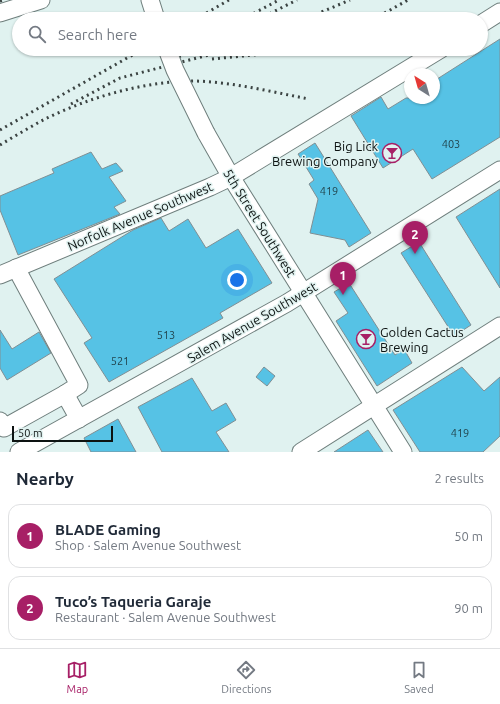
<!DOCTYPE html>
<html lang="en">
<head>
<meta charset="utf-8">
<style>
	body { margin:0; font-family:Ubuntu,sans-serif; background:#f6f6f7; color:#1f2937 }
	.compass { position:absolute; left:404px; top:68px; width:36px; height:36px; border-radius:50%; background:#fff; box-shadow:0 1px 3px #0004; rotate:323deg }
	.scale { position:absolute; left:12px; bottom:10px; width:101px; box-sizing:border-box; padding-left:4px; border:2px solid #0d1312; border-top:0; font-size:11px; line-height:14px; white-space:nowrap; color:#0d1312; -webkit-text-stroke:3px #e0f2f0; paint-order:stroke }
	.you { position:absolute; left:237px; top:280px; width:14px; height:14px; margin:-10px; border:3px solid #fff; border-radius:50%; background:#1a73e8; box-shadow:0 0 0 6px #1a73e833 }
	.badge { display:grid; place-items:center; width:26px; height:26px; border-radius:50%; background:#a71f66; color:#fff; font-size:13px; font-weight:700 }
	.pin { position:absolute; translate:-50% -33px; filter:drop-shadow(0 1px 2px #0008) }
	.pin::after { content:''; position:absolute; top:21px; width:14px; height:12px; background:inherit; clip-path:polygon(0 0,100% 0,50% 100%) }
	.list { margin:0; padding:0; list-style:none }
	h2 { display:flex; justify-content:space-between; align-items:center; height:52px; margin:0; padding:0 16px; font-size:17px }
	h2 small { font-size:13px; font-weight:400; color:#747a83 }
	.list li { display:grid; grid-template-columns:26px 1fr auto; gap:12px; align-items:center; box-sizing:border-box; height:64px; margin:0 8px 8px; padding:0 8px; border:1px solid #e0e1e3; border-radius:12px }
	.list b { display:block; font-size:15px; white-space:nowrap }
	.list p { margin:0; font-size:13px; white-space:nowrap; color:#747a83 }
	.list em { font-size:13px; font-style:normal; color:#747a83 }
	.icon { flex:none; width:22px; height:22px; fill:none; stroke:currentColor; stroke-width:2; stroke-linecap:round; stroke-linejoin:round }
	.map { position:relative; flex:none; width:500px; height:452px; overflow:hidden }
	.search { position:absolute; background:#fff; box-shadow:0 1px 3px #0004; left:12px; right:12px; top:12px; height:44px; display:flex; align-items:center; gap:10px; box-sizing:border-box; padding:0 14px; border-radius:22px; color:#747a83; font-size:15px }
	.sheet { height:196px; background:#fff }
	nav { display:flex; justify-content:space-around; align-items:center; box-sizing:border-box; height:56px; border-top:1px solid #e0e1e3; background:#fff; font-size:11px; color:#747a83 }
	nav a { display:grid; justify-items:center; gap:2px }
	nav .on { color:#a71f66 }
	.map>svg:first-child { display:block }
</style>
</head>
<body>
<div class="map">
<svg width="500" height="452" viewBox="0 0 500 452">
	<rect width="100%" height="100%" fill="#e0f2f0"/>
	<!-- building -->
	<g fill="#56c2e5" stroke="#808f94">
		<path d="M500,39V137L432,179L413,149L383,168L351,116L381,97L388,109L406,98H434V81Z"/>
		<path d="M315,143L371,233L349,247L345,240L310,233L318,199L309,184L314,180L298,154Z"/>
		<path d="M91,152L102,169L116,163L123,171L109,177L126,201L114,207L120,214L18,255L0,210V196L54,173L52,169Z"/>
		<path d="M500,189V288L456,217Z"/>
		<path d="M161,218L169,231L188,219L206,248L238,229L272,283L220,313L223,318L109,382L84,343L92,338L54,279L133,230Z"/>
		<path d="M419,242L471,325L454,336L401,253Z"/>
		<path d="M349,283L395,355L404,349L412,363L377,386L336,321L348,313L334,292Z"/>
		<path d="M0,330L12,349L39,332L51,353L7,380L0,368Z"/>
		<path d="M264,367L275,376L267,386L256,377Z"/>
		<path d="M462,367L484,391L500,377V436L483,452H420L393,410Z"/>
		<path d="M192,378L212,411L226,403L236,420L216,432L229,452H162L138,407Z"/>
		<path d="M118,419L136,452H91L84,438Z"/>
		<path d="M368,430L383,452H334Z"/>
	</g>
	<g fill="none" stroke-linecap="round" stroke-linejoin="round">
		<!-- minor casing -->
		<g stroke="#6f7f7d" stroke-width="19">
			<g id="minor">
				<path d="M150,0L156,19"/>
				<path d="M0,13L41,0"/>
				<path d="M481,24L500,12"/>
				<path d="M206,133L231,177L403,452"/>
				<path d="M16,268L79,385L65,394"/>
				<path d="M0,275L210,187L231,177L441,49"/>
				<path d="M0,421L4,428L65,394L79,419"/>
				<path d="M19,452L287,303L500,170"/>
				<path d="M301,452L500,326"/>
			</g>
		</g>
		<!-- minor -->
		<use href="#minor" stroke="#fff" stroke-width="17"/>
		<!-- rail -->
		<g stroke="#3b4342" stroke-width="3" stroke-dasharray="2 4" stroke-linecap="butt">
			<path d="M0,1L5,0"/>
			<path d="M196,19L229,0"/>
			<path d="M243,19L279,0"/>
			<path d="M259,19L297,0"/>
			<path d="M305,19L350,0"/>
			<path d="M374,19L408,0"/>
			<path d="M212,59L264,54L290,49"/>
			<path d="M168,62L195,49"/>
			<path d="M71,104L120,78L232,49"/>
			<path d="M0,130L143,49"/>
			<path d="M0,145C15,136 30,127 45,119C90,97 145,81 195,81C233,82 272,92 309,99"/>
		</g>
		<!-- minor-bridge casing -->
		<g stroke="#6f7f7d" stroke-width="19" stroke-linecap="butt">
			<path id="minor-bridge" d="M167,49L175,70L206,133"/>
		</g>
		<!-- minor-bridge -->
		<use href="#minor-bridge" stroke="#fff" stroke-width="17"/>
	</g>
	<!-- icons -->
	<defs>
		<g id="bar-ring" transform="scale(1)"><circle r="9.5" fill="#e0f2f0" stroke="#a71f66" stroke-width="1.5"/><path d="M-6-5H6L.8 .8V4.5H3.5V6h-7V4.5H-.8V.8Z" fill="#a71f66"/></g>
	</defs>
	<g fill-rule="evenodd">
		<use href="#bar-ring" x="392" y="153"/>
		<use href="#bar-ring" x="366" y="339"/>
	</g>
	<g text-anchor="middle" stroke-width="3" stroke-linejoin="round" paint-order="stroke">
		<!-- number labels -->
		<g font-size="11" fill="#1f3f47">
			<text x="451" y="148">403</text>
			<text x="329" y="195">419</text>
			<text x="166" y="339">513</text>
			<text x="120" y="365">521</text>
			<text x="460" y="437">419</text>
		</g>
		<!-- poi labels -->
		<g font-size="13" fill="#0d1312" stroke="#e0f2f0" text-anchor="end">
			<text x="378" y="151">Big Lick<tspan x="378" dy="15">Brewing Company</tspan></text>
			<text x="380" y="337" text-anchor="start">Golden Cactus<tspan x="380" dy="15">Brewing</tspan></text>
		</g>
		<!-- street labels -->
		<g font-size="13" fill="#0d1312" stroke="#e0f2f0">
			<text transform="translate(140 216) rotate(-23)" y="5">Norfolk Avenue Southwest</text>
			<text transform="translate(260 223) rotate(58)" y="5">5th Street Southwest</text>
			<text transform="translate(252 322) rotate(-30)" y="5">Salem Avenue Southwest</text>
		</g>
	</g>
</svg>
<svg class="compass" viewBox="-18 -18 36 36"><path d="M0-13l5 13h-10z" fill="#e53935"/><path d="M0 13l5-13h-10z" fill="#747a83"/></svg>
<div class="scale">50 m</div>
<div class="you"></div>
<div class="pin badge" style="left:343px;top:295px">1</div>
<div class="pin badge" style="left:415px;top:254px">2</div>
<div class="search"><svg class="icon" aria-label="search" viewBox="0 0 24 24"><circle cx="10" cy="10" r="6"/><path d="M15 15l6 6"/></svg>Search here</div>
</div>
<section class="sheet">
<h2>Nearby<small>2 results</small></h2>
<ul class="list">
<li><span class="badge">1</span><div><b>BLADE Gaming</b><p>Shop · Salem Avenue Southwest</p></div><em>50 m</em></li>
<li><span class="badge">2</span><div><b>Tuco’s Taqueria Garaje</b><p>Restaurant · Salem Avenue Southwest</p></div><em>90 m</em></li>
</ul>
</section>
<nav>
<a class="on"><svg class="icon" aria-label="map" viewBox="0 0 24 24"><path d="M3 6l6-2 6 2 6-2v14l-6 2-6-2-6 2zM9 4v14M15 6v14"/></svg>Map</a>
<a><svg class="icon" aria-label="directions" viewBox="0 0 24 24"><path d="M12 3l9 9-9 9-9-9zM9 14v-3h6M13 9l2 2-2 2"/></svg>Directions</a>
<a><svg class="icon" aria-label="saved" viewBox="0 0 24 24"><path d="M7 4h10v16l-5-4-5 4z"/></svg>Saved</a>
</nav>
</body>
</html>
